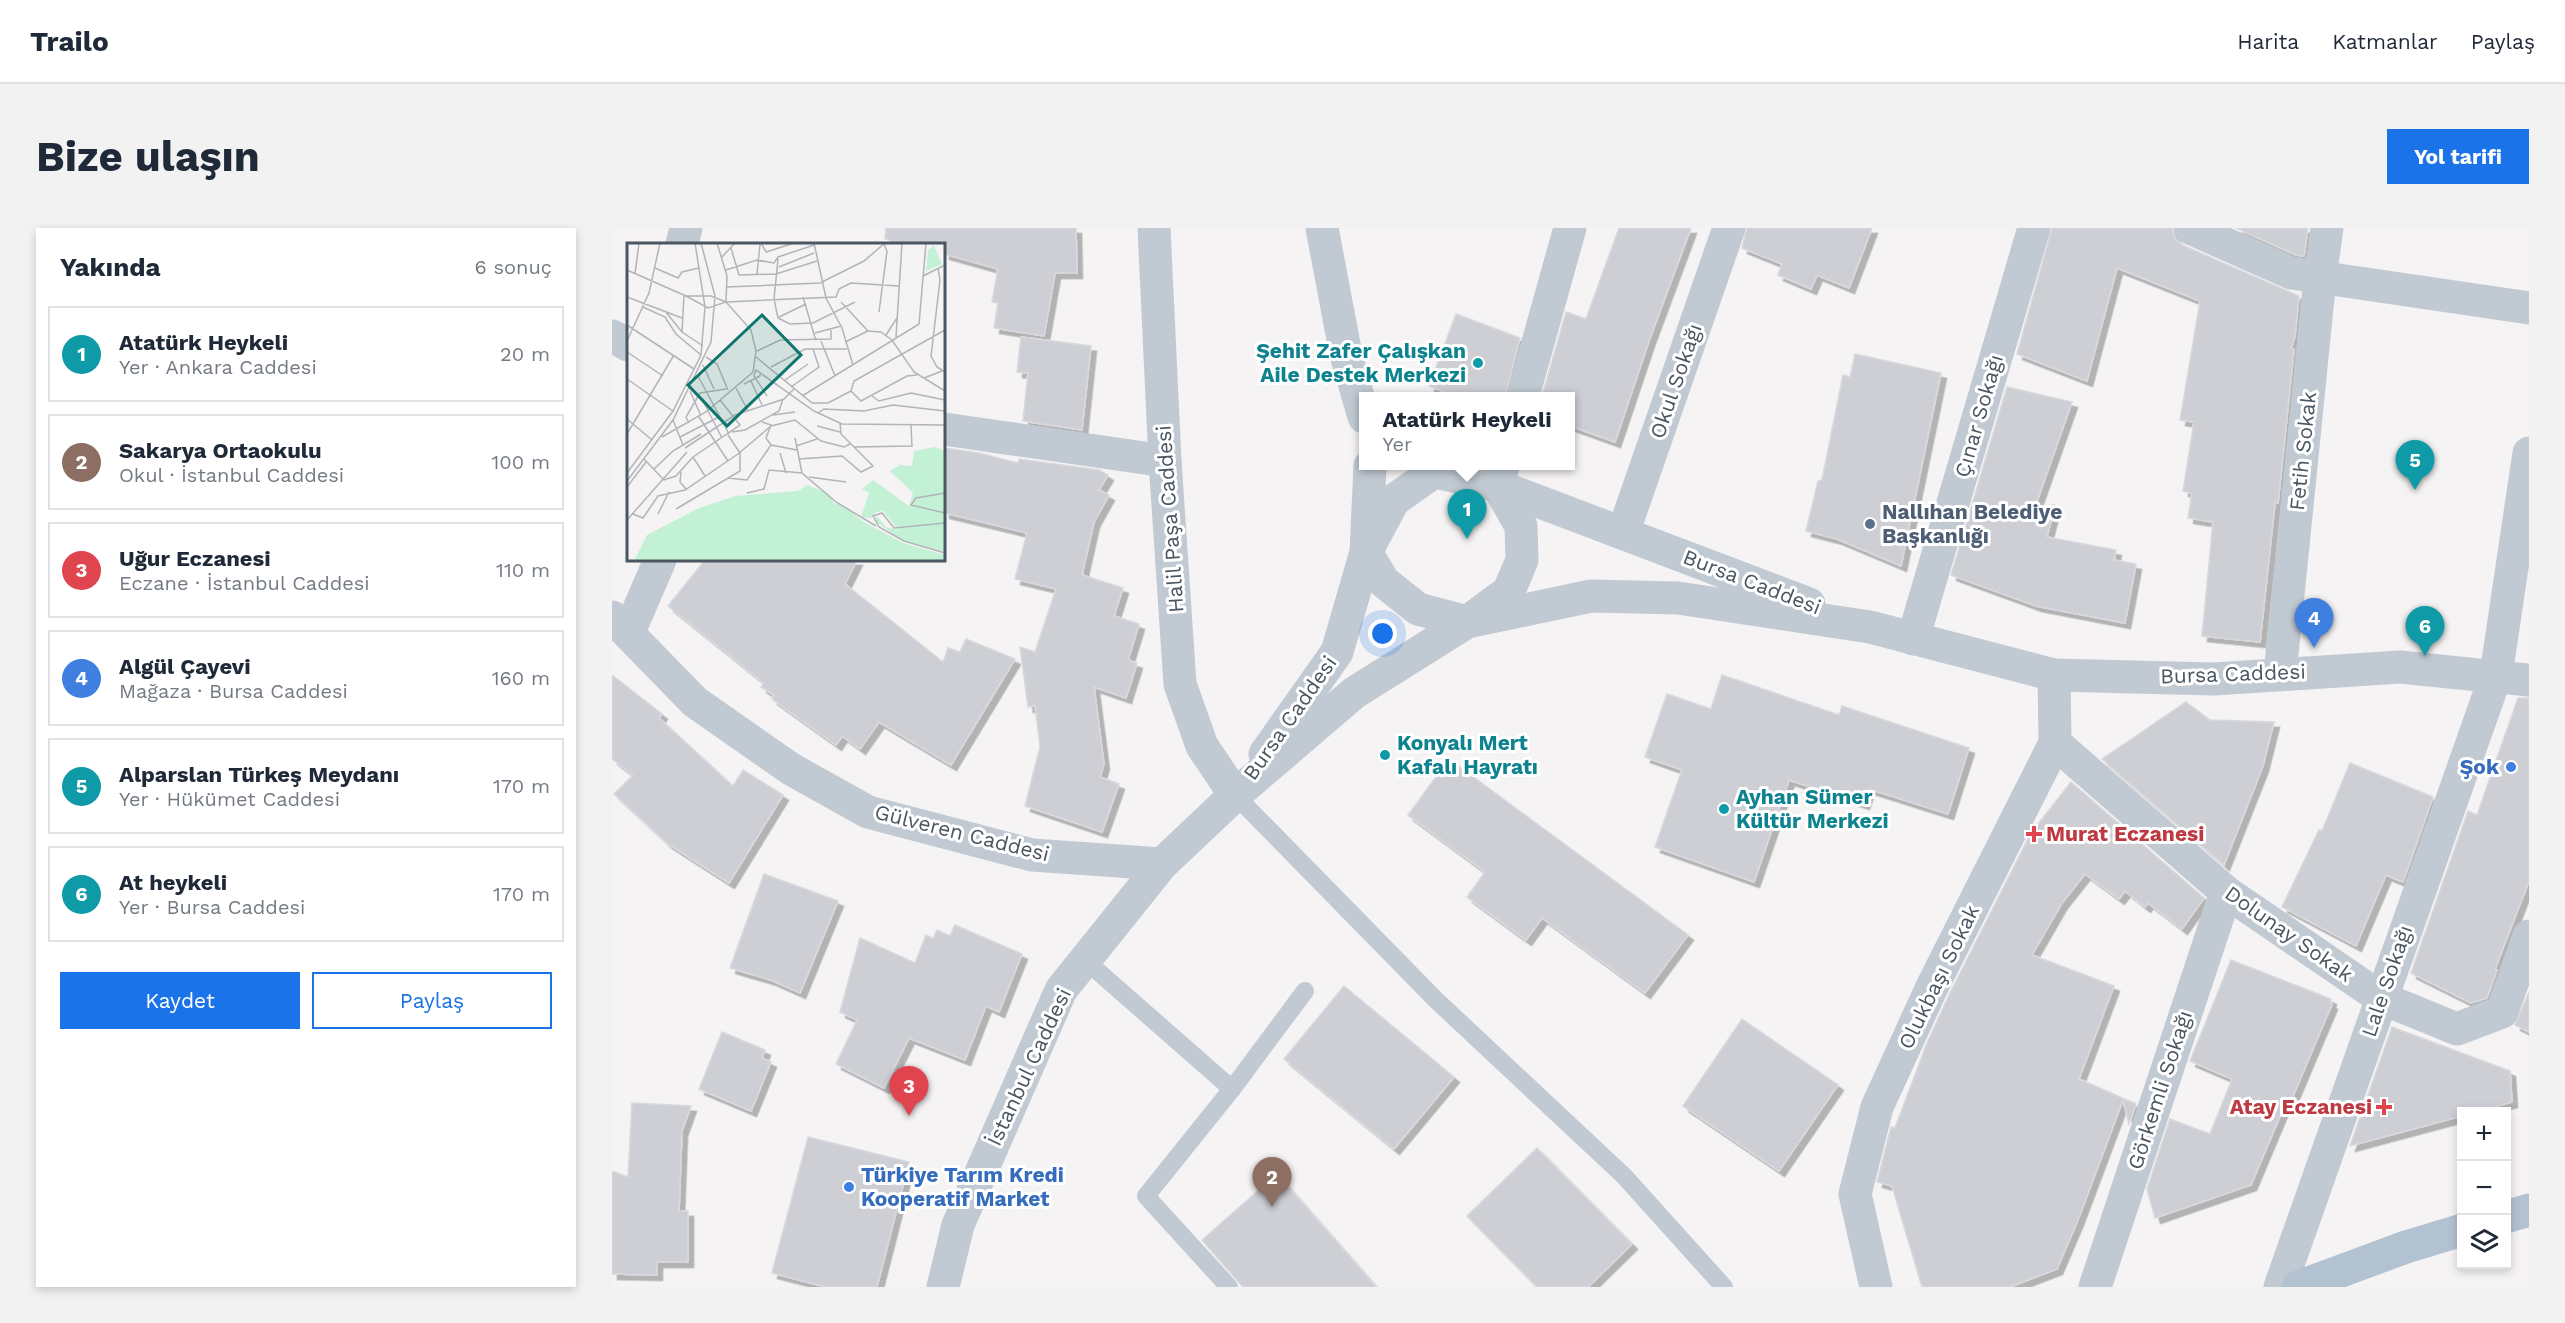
<!DOCTYPE html>
<html lang="tr">
<head>
<meta charset="utf-8">
<style>
	body { margin:0; font-family:"Work Sans",sans-serif; background:#f2f2f3; color:#1f2937 }
	.controls { position:absolute; right:18px; bottom:18px; display:grid; overflow:hidden; border-radius:0px; box-shadow:0 3px 9px #0003 }
	.controls button { width:54px; height:54px; display:grid; place-items:center; padding:0; border:0; border-bottom:2px solid #e0e1e3; background:#fff; color:#1f2937; font:30px sans-serif }
	.you { position:absolute; left:771px; top:406px; width:21px; height:21px; margin:-15px; border:4px solid #fff; border-radius:50%; background:#1a73e8; box-shadow:0 0 0 9px #1a73e833 }
	.badge { display:grid; place-items:center; width:39px; height:39px; border-radius:50%; background:#1a73e8; color:#fff; font-size:20px; font-weight:700 }
	.pin { position:absolute; translate:-50% -50px; filter:drop-shadow(0 2px 3px #0008) }
	.pin::after { content:''; position:absolute; top:32px; width:21px; height:18px; background:inherit; clip-path:polygon(0 0,100% 0,50% 100%) }
	.popup { position:absolute; left:747px; top:164px; width:216px; height:78px; box-sizing:border-box; display:grid; place-content:center; border-radius:0px; background:#fff; filter:drop-shadow(0 2px 4px #0005); font-size:20px; white-space:nowrap; color:#747a83 }
	.popup b { font-size:22px; color:#1f2937 }
	.popup::after { content:''; position:absolute; left:50%; top:100%; margin-left:-12px; border:12px solid transparent; border-top-color:#fff }
	.list { margin:0; padding:0; list-style:none }
	h2 { display:flex; justify-content:space-between; align-items:center; height:78px; margin:0; padding:0 24px; font-size:26px }
	h2 small { font-size:20px; font-weight:400; color:#747a83 }
	.list li { display:grid; grid-template-columns:39px 1fr auto; gap:18px; align-items:center; box-sizing:border-box; height:96px; margin:0 12px 12px; padding:0 12px; border:2px solid #e0e1e3; border-radius:0px }
	.list b { display:block; font-size:22px; white-space:nowrap }
	.list p { margin:0; font-size:20px; white-space:nowrap; color:#747a83 }
	.list em { font-size:20px; font-style:normal; color:#747a83 }
	.actions { display:flex; gap:12px; padding:18px 24px }
	.actions a { flex:1; padding:14px 0; border:2px solid #1a73e8; border-radius:0px; text-align:center; font-size:21px; color:#1a73e8 }
	.actions .main { background:#1a73e8; color:#fff }
	.icon { flex:none; width:33px; height:33px; fill:none; stroke:currentColor; stroke-width:2; stroke-linecap:round; stroke-linejoin:round }
	.map { position:relative; flex:none; width:1917px; height:1059px; overflow:hidden; border-radius:0px }
	header { display:flex; align-items:center; gap:36px; box-sizing:border-box; height:84px; padding:0 30px; background:#fff; border-bottom:2px solid #e0e1e3 }
	header strong { font-size:28px }
	nav { display:flex; gap:33px; margin-inline-start:auto; font-size:21px }
	.intro { display:flex; align-items:center; justify-content:space-between; box-sizing:border-box; height:144px; padding:0 36px }
	h1 { margin:0; font-size:42px }
	.button { padding:15px 27px; border-radius:0px; background:#1a73e8; color:#fff; font-size:21px; font-weight:700 }
	main { display:flex; gap:36px; padding:0 36px }
	aside { flex:1; background:#fff; border-radius:0px; box-shadow:0 3px 9px #0003 }
	.map>svg:first-child { display:block }
</style>
</head>
<body>
<header>
<strong>Trailo</strong>
<nav><a>Harita</a><a>Katmanlar</a><a>Paylaş</a></nav>
</header>
<div class="intro"><h1>Bize ulaşın</h1><a class="button">Yol tarifi</a></div>
<main>
<aside>
<h2>Yakında<small>6 sonuç</small></h2>
<ul class="list">
<li><span class="badge" style="background:#0f9aa8">1</span><div><b>Atatürk Heykeli</b><p>Yer · Ankara Caddesi</p></div><em>20 m</em></li>
<li><span class="badge" style="background:#8d6e63">2</span><div><b>Sakarya Ortaokulu</b><p>Okul · İstanbul Caddesi</p></div><em>100 m</em></li>
<li><span class="badge" style="background:#e0444e">3</span><div><b>Uğur Eczanesi</b><p>Eczane · İstanbul Caddesi</p></div><em>110 m</em></li>
<li><span class="badge" style="background:#3f7fe0">4</span><div><b>Algül Çayevi</b><p>Mağaza · Bursa Caddesi</p></div><em>160 m</em></li>
<li><span class="badge" style="background:#0f9aa8">5</span><div><b>Alparslan Türkeş Meydanı</b><p>Yer · Hükümet Caddesi</p></div><em>170 m</em></li>
<li><span class="badge" style="background:#0f9aa8">6</span><div><b>At heykeli</b><p>Yer · Bursa Caddesi</p></div><em>170 m</em></li>
</ul>
<div class="actions"><a class="main">Kaydet</a><a>Paylaş</a></div>
</aside>
<div class="map">
<svg width="1917" height="1059" viewBox="0 0 1917 1059">
	<defs>
		<filter id="shadow"><feDropShadow dx="5.5" dy="5.5" stdDeviation="0" flood-color="#0004"/></filter>
	</defs>
	<rect width="100%" height="100%" fill="#f5f3f3"/>
	<!-- building -->
	<g fill="#cdcfd5" stroke="#d7d9de" stroke-width="1.5" filter="url(#shadow)">
		<path d="M274,0H464L465,45H443L432,108L382,100L386,75L380,74L386,41L332,26V16H295L273,11Z"/>
		<path d="M1007,0H1079L1037,113L1003,214L958,198V168H930L954,84L974,91Z"/>
		<path d="M1135,0H1260L1237,60L1205,47L1199,61L1166,47L1170,36L1130,20Z"/>
		<path d="M1440,0H1560L1563,10L1570,17L1687,68L1683,108L1679,121H1682L1666,275H1663L1648,414L1590,408L1601,294L1576,290L1580,265L1571,263L1582,194L1568,192L1588,73L1505,40L1475,153L1405,126Z"/>
		<path d="M1624,0H1696L1692,28L1684,27Z"/>
		<path d="M844,86L908,110L893,168H843L817,158Z"/>
		<path d="M409,109L479,118L470,202L411,193L416,145L405,144Z"/>
		<path d="M1243,126L1329,145L1289,338L1225,311L1194,303L1206,253L1210,252L1231,147L1238,149Z"/>
		<path d="M1395,159L1460,174L1423,279L1443,277L1435,309L1504,322L1502,332L1524,336L1513,395L1424,378L1339,347Z"/>
		<path d="M332,220L367,225L406,235L407,231L487,242L496,247L487,262L497,267L482,294L470,347L511,360L502,388L527,396L516,432L525,435L514,470L482,459L492,536L488,549L507,556L490,604L413,578L428,519L423,477L416,479L408,419L423,424L444,361L403,351L415,305L332,285Z"/>
		<path d="M93,332H245L233,356L331,434L336,420L348,424L354,411L403,431L339,537L267,494L248,521L230,508L224,517L160,471L162,467L149,459L152,455L56,378Z"/>
		<path d="M0,447L50,486L47,490L121,558L131,542L171,567L117,655L56,616L2,566L21,547L0,531Z"/>
		<path d="M1110,447L1227,487L1230,478L1357,520L1336,586L1257,561L1252,576L1177,552L1142,654L1043,619L1070,542L1033,529L1055,466L1099,481Z"/>
		<path d="M1906,470H1917V653L1883,741L1885,742L1875,770L1859,775L1799,745L1856,583L1865,587Z"/>
		<path d="M1574,474L1598,492L1662,494L1651,538L1612,637L1490,531Z"/>
		<path d="M837,531L1076,707L1033,765L930,690L914,712L855,669L873,644L796,587Z"/>
		<path d="M1738,535L1821,569L1791,654L1774,647L1744,718L1670,679L1707,602L1710,603Z"/>
		<path d="M1459,554L1592,670L1570,701L1536,675L1533,679L1513,663L1507,671L1473,646L1450,675L1420,727L1502,758L1467,851L1524,876L1517,896L1511,872L1466,992L1445,1041L1398,1059H1310L1280,958L1265,954L1279,899L1283,900L1315,815L1337,767L1419,605Z"/>
		<path d="M152,646L226,673L188,765L159,752L118,740Z"/>
		<path d="M343,697L410,726L387,784L374,778L353,832L297,810L272,860L224,836L245,792L228,784L248,710L303,735L314,707L321,711L325,702L338,708Z"/>
		<path d="M1619,732L1719,771L1718,775L1720,776L1678,875L1674,874L1639,957L1543,990L1535,961L1558,891L1598,906L1620,851L1578,833Z"/>
		<path d="M732,758L842,849L782,921L672,831Z"/>
		<path d="M1917,764V804L1903,797Z"/>
		<path d="M1130,791L1226,857L1167,943L1071,878Z"/>
		<path d="M1780,799L1898,843L1900,874L1865,884H1850V888L1738,918Z"/>
		<path d="M110,804L153,822L150,830L159,834L139,883L87,861Z"/>
		<path d="M20,875L79,878L70,903L67,983H76V1034H45V1047L0,1046V943L16,949Z"/>
		<path d="M196,909L297,934L265,1059H214L160,1045Z"/>
		<path d="M925,920L1020,1016L976,1059H925L855,988Z"/>
		<path d="M665,946L764,1059H631L590,1012Z"/>
	</g>
	<g fill="none" stroke-linecap="round" stroke-linejoin="round">
		<!-- service -->
		<g stroke="#c1cad2" stroke-width="18">
			<path d="M623,567L824,772L1012,948L1112,1059"/>
			<path d="M473,732L620,861"/>
			<path d="M617,1059L534,968L620,861L693,763"/>
		</g>
		<!-- minor -->
		<g stroke="#c1cad2" stroke-width="33">
			<path d="M1578,0L1679,45L1917,80"/>
			<path d="M70,16L74,0"/>
			<path d="M0,108L16,117"/>
			<path d="M911,168L958,0"/>
			<path d="M332,201L553,233"/>
			<path d="M886,258L891,238"/>
			<path d="M1011,305L1117,0"/>
			<path d="M0,389L83,474L179,541L256,584L420,627L550,636"/>
			<path d="M17,404L48,332"/>
			<path d="M1301,411L1422,0"/>
			<path d="M1668,446L1708,50L1715,0"/>
			<path d="M1443,515L1614,664L1769,770L1845,801L1890,784L1917,708"/>
			<path d="M1264,1059L1243,966L1265,879L1320,759L1443,515L1442,447"/>
			<path d="M1483,1059L1614,664"/>
			<path d="M1668,1059L1884,447L1917,225"/>
		</g>
		<!-- tertiary -->
		<g stroke="#c1cad2" stroke-width="33">
			<path d="M542,0L553,233L568,456L590,518L623,567"/>
			<path d="M710,0L734,127L752,189"/>
			<path d="M758,238L754,324L772,354L806,381L855,394L897,363L910,332L909,298L886,258L879,254"/>
			<path d="M653,526L725,424L754,324L782,272L822,244L886,258L1197,376"/>
			<path d="M331,1059L346,997L449,762L550,636L623,567L742,465L855,394L979,368L1066,370L1258,399L1442,447L1602,451L1788,439L1917,452"/>
		</g>
		<!-- primary -->
		<g stroke="#b3c2d1" stroke-width="33">
			<path d="M1894,989L1917,982"/>
			<path d="M1686,1059L1794,1019L1850,1002"/>
		</g>
	</g>
	<!-- markers -->
	<g fill="#0f9aa8" stroke="#fff" stroke-width="2">
		<circle cx="866" cy="135" r="6"/>
		<circle cx="773" cy="527" r="6"/>
		<circle cx="1112" cy="581" r="6"/>
	</g>
	<circle fill="#5c6f8a" stroke="#fff" stroke-width="2" cx="1258" cy="296" r="6"/>
	<g fill="#3f7fe0" stroke="#fff" stroke-width="2">
		<circle cx="1899" cy="539" r="6"/>
		<circle cx="237" cy="959" r="6"/>
	</g>
	<g fill="#e0444e" stroke="#fff" stroke-width="2">
		<path d="M1419 597h6v6h6v6h-6v6h-6v-6h-6v-6h6z"/>
		<path d="M1769 870h6v6h6v6h-6v6h-6v-6h-6v-6h6z"/>
	</g>
	<g text-anchor="middle" stroke-width="6" stroke-linejoin="round" paint-order="stroke">
		<!-- culture labels -->
		<g font-size="21" font-weight="bold" fill="#0d838f" stroke="#fff" text-anchor="start">
			<text x="854" y="130" text-anchor="end">Şehit Zafer Çalışkan<tspan x="854" dy="24">Aile Destek Merkezi</tspan></text>
			<text x="785" y="522">Konyalı Mert<tspan x="785" dy="24">Kafalı Hayratı</tspan></text>
			<text x="1124" y="576">Ayhan Sümer<tspan x="1124" dy="24">Kültür Merkezi</tspan></text>
		</g>
		<!-- street labels -->
		<g font-size="21" fill="#4a5661" stroke="#fff">
			<text transform="translate(1064 153) rotate(-71)" y="7">Okul Sokağı</text>
			<text transform="translate(1367 188) rotate(-74)" y="7">Çınar Sokağı</text>
			<text transform="translate(1691 223) rotate(-84)" y="7">Fetih Sokak</text>
			<text transform="translate(558 291) rotate(-94)" y="7">Halil Paşa Caddesi</text>
			<text transform="translate(1140 354) rotate(21)" y="7">Bursa Caddesi</text>
			<text transform="translate(1621 446) rotate(-2)" y="7">Bursa Caddesi</text>
			<text transform="translate(678 490) rotate(-55)" y="7">Bursa Caddesi</text>
			<text transform="translate(350 605) rotate(14)" y="7">Gülveren Caddesi</text>
			<text transform="translate(1677 706) rotate(35)" y="7">Dolunay Sokak</text>
			<text transform="translate(1327 749) rotate(-64)" y="7">Olukbaşı Sokak</text>
			<text transform="translate(1775 753) rotate(-71)" y="7">Lale Sokağı</text>
			<text transform="translate(417 839) rotate(-65)" y="7">İstanbul Caddesi</text>
			<text transform="translate(1548 862) rotate(-72)" y="7">Görkemli Sokağı</text>
		</g>
		<!-- service labels -->
		<g font-size="21" font-weight="bold" fill="#4e5e75" stroke="#fff" text-anchor="start">
			<text x="1270" y="291">Nallıhan Belediye<tspan x="1270" dy="24">Başkanlığı</tspan></text>
		</g>
		<!-- shop labels -->
		<g font-size="21" font-weight="bold" fill="#366cbe" stroke="#fff" text-anchor="end">
			<text x="1887" y="546">Şok</text>
			<text x="249" y="954" text-anchor="start">Türkiye Tarım Kredi<tspan x="249" dy="24">Kooperatif Market</tspan></text>
		</g>
		<!-- health labels -->
		<g font-size="21" font-weight="bold" fill="#be3a42" stroke="#fff" text-anchor="start">
			<text x="1434" y="613">Murat Eczanesi</text>
			<text x="1760" y="886" text-anchor="end">Atay Eczanesi</text>
		</g>
	</g>
	<!-- overview -->
	<g transform="translate(15 15)">
		<rect width="318" height="318" fill="#f5f3f3"/>
		<path d="M307,3L315,21L299,28L301,7ZM308,204L318,208V309L277,298L249,279V272L259,284L271,287L256,268L249,269L244,275L234,274L242,250L235,246L246,237L282,263L286,250L263,228L273,222L285,223L287,208ZM180,242L201,250L207,260L219,264L235,278L276,300L318,312V318H7L20,292L72,265L108,253L171,248Z" fill="#c3f1d5"/>
		<path fill="none" stroke="#b1b4b9" stroke-width="1.5" d="M90,0L100,33L99,59M134,0L139,9L167,0M187,0L199,55L215,85L226,122M104,5L112,32L149,31L190,18M95,14L108,0M152,24L187,10M28,25L51,35L55,29L72,25M311,25L313,37L304,113L310,124L318,129M0,27L59,53M99,27L130,17L147,20L151,14L187,2M8,31L12,0M130,31L133,1M296,33L318,22M99,44L193,40L237,18L258,0M59,53H84L99,59L81,65ZM0,54L55,75M176,54L189,98M99,59L209,54L212,46L224,40L272,43M214,59L241,88L254,89L265,97L287,129L318,148M16,64L38,74L49,91L74,112M38,68L55,89L76,103M252,69L260,8L257,1M152,74L179,61M151,75L163,81L186,80L228,59M151,75L147,56L151,16M0,82L67,126M55,89L57,52M188,90L214,83M259,92L270,75M269,94L275,0M0,98L22,50L33,0M194,98L208,133M218,99L241,88M130,108L153,97L204,96V87M0,109L36,133M79,114L90,121L101,147M129,114L185,160H201L224,148M76,122L87,146M144,124L178,106H220M71,133L102,191M297,135L315,128M0,136L46,168M158,137L181,121M124,138L135,162M117,141L133,133V129M164,144L192,124L186,106M109,145L121,168M63,148L74,173M224,148L227,138L318,87M224,148L234,158L280,133L290,132M140,153L127,133L129,127L187,168L215,181L318,182M175,153L292,81L299,0M245,153L252,158L284,150L318,157M74,154L95,195M191,170L197,166L237,168L266,162L318,168M146,172L168,169M72,174L101,218M0,176L25,197M46,177L56,202M135,179L144,182L139,195L144,202L170,207M62,180L59,174L73,150L99,146M190,183L213,189M105,189L118,187L152,168L156,156M0,191L47,112M35,194L79,169L126,129L129,108L124,87L99,59M53,194L92,174M168,195L175,230L209,259L249,283M169,203L190,196M227,204L285,203L284,182M58,205L108,172L157,156L167,146M153,210L159,230M66,214L78,233M17,216L37,237L49,233L66,214L113,182L93,157M172,216L215,213L234,229L246,223L214,191L213,180M27,226L46,208L74,191M54,229L53,239L59,246M0,230L46,168L74,112L78,64L68,0M182,234L219,239M101,235L120,237L144,202M0,238L46,177L84,99L88,53L74,0M0,244L19,219M120,250L137,246L142,227L175,230M318,250L289,255L284,262L318,270M49,266L113,228V210L101,192M6,271L16,275L31,253L58,247L111,211L144,183L168,177L194,198L217,204L223,201M31,271L42,249M0,277L60,209M318,280L267,285L255,270L246,273L252,284L277,298L318,310"/>
		<path fill="#0f766e" fill-opacity="0.15" stroke="#0f766e" stroke-width="3" d="M135,72L174,112L100,183L61,142Z"/>
		<rect width="318" height="318" fill="none" stroke="#4a5661" stroke-width="3"/>
	</g>
</svg>
<div class="controls">
<button>+</button>
<button>−</button>
<button><svg class="icon" aria-label="layers" viewBox="0 0 24 24"><path d="M12 4l9 5-9 5-9-5zM3 14l9 5 9-5"/></svg></button>
</div>
<div class="you"></div>
<div class="pin badge" style="left:855px;top:311px;background:#0f9aa8">1</div>
<div class="popup"><b>Atatürk Heykeli</b>Yer</div>
<div class="pin badge" style="left:660px;top:979px;background:#8d6e63">2</div>
<div class="pin badge" style="left:297px;top:888px;background:#e0444e">3</div>
<div class="pin badge" style="left:1702px;top:420px;background:#3f7fe0">4</div>
<div class="pin badge" style="left:1803px;top:262px;background:#0f9aa8">5</div>
<div class="pin badge" style="left:1813px;top:428px;background:#0f9aa8">6</div>
</div>
</main>
</body>
</html>
